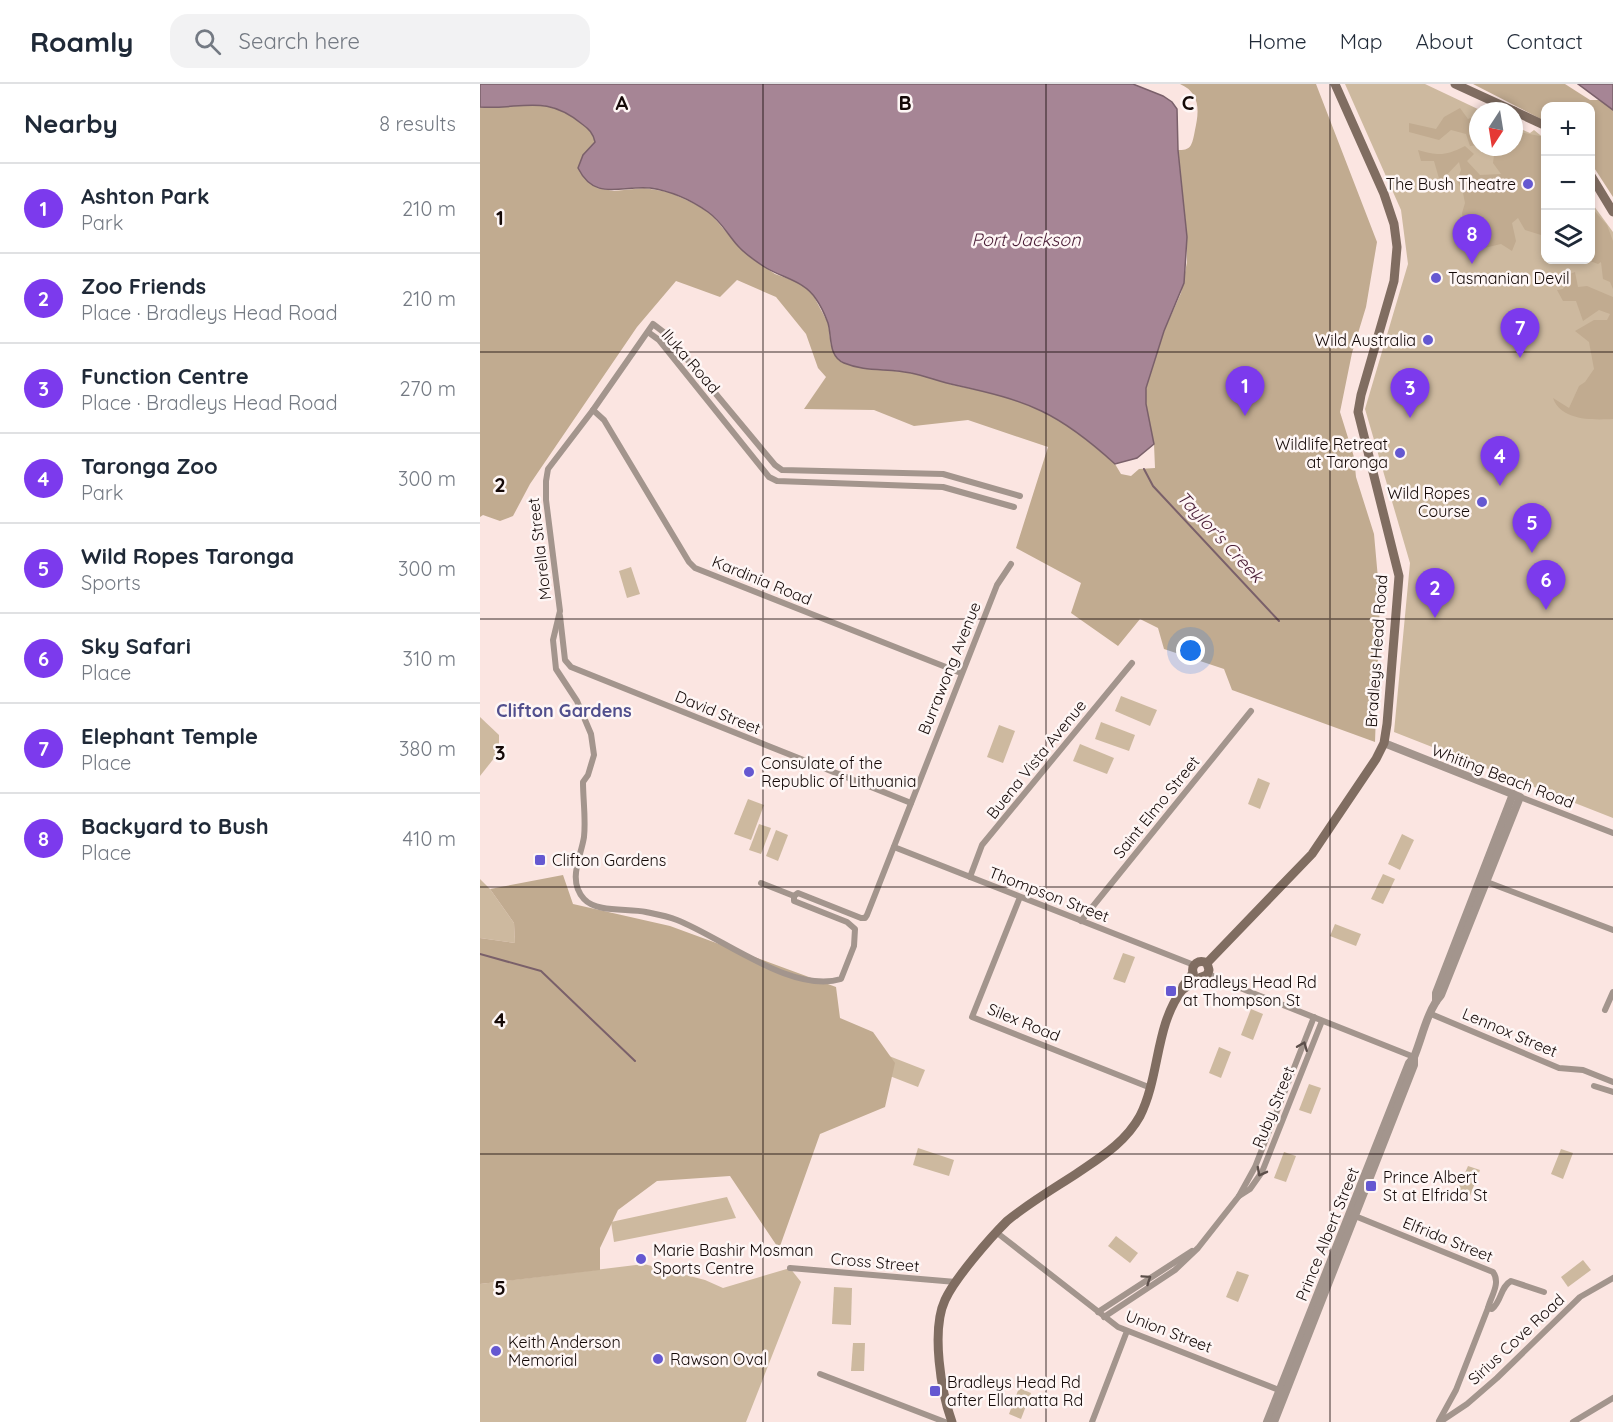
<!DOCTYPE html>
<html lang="en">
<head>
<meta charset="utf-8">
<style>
	body { margin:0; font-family:Quicksand,sans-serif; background:#f2f2f3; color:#1f2937 }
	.controls { position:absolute; right:18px; top:18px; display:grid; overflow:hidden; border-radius:12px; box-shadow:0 3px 9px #0003 }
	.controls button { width:54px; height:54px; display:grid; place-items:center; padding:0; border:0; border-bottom:2px solid #e0e1e3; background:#fff; color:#1f2937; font:30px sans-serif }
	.compass { position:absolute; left:989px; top:18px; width:54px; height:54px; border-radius:50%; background:#fff; box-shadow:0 3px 9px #0003; rotate:192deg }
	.you { position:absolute; left:711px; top:567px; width:21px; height:21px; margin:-15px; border:4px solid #fff; border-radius:50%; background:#1a73e8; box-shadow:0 0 0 9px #1a73e833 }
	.badge { display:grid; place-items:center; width:39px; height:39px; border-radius:50%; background:#7c3aed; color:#fff; font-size:20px; font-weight:700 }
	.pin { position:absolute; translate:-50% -50px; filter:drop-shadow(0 2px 3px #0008) }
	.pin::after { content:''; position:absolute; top:32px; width:21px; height:18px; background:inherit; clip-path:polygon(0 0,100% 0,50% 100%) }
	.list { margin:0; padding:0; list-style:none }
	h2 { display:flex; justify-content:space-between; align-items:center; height:78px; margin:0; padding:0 24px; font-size:26px }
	h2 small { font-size:20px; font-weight:400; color:#747a83 }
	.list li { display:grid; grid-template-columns:39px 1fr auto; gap:18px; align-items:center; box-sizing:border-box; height:90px; padding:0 24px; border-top:2px solid #e0e1e3 }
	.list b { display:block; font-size:22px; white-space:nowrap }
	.list p { margin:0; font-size:20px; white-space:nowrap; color:#747a83 }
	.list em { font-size:20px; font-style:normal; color:#747a83 }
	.icon { flex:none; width:33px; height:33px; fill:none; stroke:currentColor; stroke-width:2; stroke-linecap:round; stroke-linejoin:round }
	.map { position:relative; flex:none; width:1133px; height:1338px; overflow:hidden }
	header { display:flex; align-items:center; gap:36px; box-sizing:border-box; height:84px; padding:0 30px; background:#fff; border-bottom:2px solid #e0e1e3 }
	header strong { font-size:28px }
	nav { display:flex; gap:33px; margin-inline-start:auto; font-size:21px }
	.search { width:420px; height:54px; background:#f2f2f3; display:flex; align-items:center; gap:15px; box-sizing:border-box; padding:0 21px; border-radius:18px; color:#747a83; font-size:22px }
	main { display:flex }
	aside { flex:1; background:#fff }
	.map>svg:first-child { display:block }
</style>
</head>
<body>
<header>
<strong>Roamly</strong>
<div class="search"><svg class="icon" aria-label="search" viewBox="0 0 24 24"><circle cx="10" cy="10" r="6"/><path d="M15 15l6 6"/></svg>Search here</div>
<nav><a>Home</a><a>Map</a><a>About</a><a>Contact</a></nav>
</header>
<main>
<aside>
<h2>Nearby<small>8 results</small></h2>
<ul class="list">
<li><span class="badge">1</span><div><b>Ashton Park</b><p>Park</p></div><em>210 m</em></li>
<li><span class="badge">2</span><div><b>Zoo Friends</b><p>Place · Bradleys Head Road</p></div><em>210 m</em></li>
<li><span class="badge">3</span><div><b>Function Centre</b><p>Place · Bradleys Head Road</p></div><em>270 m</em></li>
<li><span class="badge">4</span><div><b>Taronga Zoo</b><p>Park</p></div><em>300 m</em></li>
<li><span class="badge">5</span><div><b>Wild Ropes Taronga</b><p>Sports</p></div><em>300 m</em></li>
<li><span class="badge">6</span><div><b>Sky Safari</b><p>Place</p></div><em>310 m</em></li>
<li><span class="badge">7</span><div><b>Elephant Temple</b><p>Place</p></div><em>380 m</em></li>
<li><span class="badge">8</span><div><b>Backyard to Bush</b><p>Place</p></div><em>410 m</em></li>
</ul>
</aside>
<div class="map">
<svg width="1133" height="1338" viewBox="0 0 1133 1338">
	<rect width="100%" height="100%" fill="#fbe5e1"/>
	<!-- green -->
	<g fill="#cdb99f">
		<path d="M865,0H945L1002,27H998V63H1034V42L1050,49L1054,46L1065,55L1066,176H1110L1111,118L1133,148V734L914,648L930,479L885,325L928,180L921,126Z"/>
		<path d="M151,483L160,510L147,514L139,487Z"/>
		<path d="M641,612L677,626L670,642L635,627Z"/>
		<path d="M0,633L19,651V668L0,692Z"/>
		<path d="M621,638L655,651L649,667L615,655Z"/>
		<path d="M519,641L535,647L523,679L507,673Z"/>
		<path d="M600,660L634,674L627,690L593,677Z"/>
		<path d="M778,694L790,699L780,725L768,720Z"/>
		<path d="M268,715L284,721L271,756L254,750Z"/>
		<path d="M279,740L291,744L281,770L269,766Z"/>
		<path d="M296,746L308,751L298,777L286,772Z"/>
		<path d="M922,750L934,756L920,786L908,780Z"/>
		<path d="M903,790L915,795L903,820L891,815Z"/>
		<path d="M0,795L10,805L34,839L35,859L0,854Z"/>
		<path d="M855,840L881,850L876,862L850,852Z"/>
		<path d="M643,869L655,873L645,899L633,895Z"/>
		<path d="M771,925L783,930L773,956L761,951Z"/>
		<path d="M739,963L751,968L741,994L729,989Z"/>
		<path d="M409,972L445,986L438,1003L402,989Z"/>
		<path d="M829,1000L841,1004L831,1030L819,1026Z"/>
		<path d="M438,1064L474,1076L469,1092L433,1081Z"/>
		<path d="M1081,1065L1093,1069L1083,1095L1071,1090Z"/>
		<path d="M804,1068L816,1072L806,1098L794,1094Z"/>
		<path d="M988,1082L1000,1086L990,1112L977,1107Z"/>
		<path d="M247,1113L256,1134L134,1158L131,1138Z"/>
		<path d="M636,1152L658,1169L650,1179L628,1162Z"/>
		<path d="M1103,1176L1111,1186L1088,1203L1081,1193Z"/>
		<path d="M164,1180L225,1196L243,1204L310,1184L321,1198L266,1338H0V1200Z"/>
		<path d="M757,1187L769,1191L758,1218L746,1213Z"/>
		<path d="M354,1203L372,1204L371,1241L352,1240Z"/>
		<path d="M373,1259H385L384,1287H371Z"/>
		<path d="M539,1304L551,1309L541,1335L529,1330Z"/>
	</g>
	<!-- forest -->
	<g fill="#c1ab90">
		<path d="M700,0H836L897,158L886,223L872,269L860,328L874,373L876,393L894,450L900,517L895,658L752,606L744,585L684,565L678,544L660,535L638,562L591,529L601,499L536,464L568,363L488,336L434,342L394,326L324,325L346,293L338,284L326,250L296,213L257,196L240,213L196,197L157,243L50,400L33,432L20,437L3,431L0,433V23C41,26 65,9 102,40C109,45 113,50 115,58L103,71L117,104L134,107L164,104L189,108L215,120L231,130L258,162L271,174L295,190L320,199L332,209L348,239L351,262L361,278L377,283L434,289L473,301L516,310L552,321L591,343L635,380L641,390L651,392L659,385L675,384L674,360L666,320V304L684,247L701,209L707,178L706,142L698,66C703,66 708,66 711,61C713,57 714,51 715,46C719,28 721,9 700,0Z"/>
		<path d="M993,0H1085L1110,16H1119L1133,26V113L1111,79L1110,22H1066L1065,37Z"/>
		<path d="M980,24L988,35L998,31V61L990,62L986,50L971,46L959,56L929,48V39L956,45L964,33Z"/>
		<path d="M1034,47L1065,53V149L1061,151L1045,146L1038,134L1032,139L1036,157L1032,167L1021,160L1000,165L1001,153L986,158L982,129L985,119L983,109L977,96L981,86L979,78L960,98L954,77H941L938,66C959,72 965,72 985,62L994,70L987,77L1000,91L1021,90L1013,79L1015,63H1034Z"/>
		<path d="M1111,123L1127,141L1133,157V205L1130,198L1123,195L1121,178L1118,180L1110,177L1102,178L1100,176H1110Z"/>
		<path d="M1095,188L1098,203L1107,202L1133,213V335C1113,336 1081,337 1073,314L1089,324L1099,302L1105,298L1114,285L1109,258L1095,247L1114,236H1127L1130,230L1119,226L1103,237L1096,217H1083L1077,206L1083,205L1087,198V191Z"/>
		<path d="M83,791L93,820L190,842L356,903L360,934L393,948L415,979L405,1023L340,1050L299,1165L250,1092L177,1097L138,1126L120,1164V1186L0,1200V854L35,859L34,839L10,805Z"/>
	</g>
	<!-- water -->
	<g fill="#a68595" stroke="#7a606a" stroke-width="1.5">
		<path d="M0,0H653L683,12L692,18L697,25L698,66L707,153L704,199L684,247L666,304V320L674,360L657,374L635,380C578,328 549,317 475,301C460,298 446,292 431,289C409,284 385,288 364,279C348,272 352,253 348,239C345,231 341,222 336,215C324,196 301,194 283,182C274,176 265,170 258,162C248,151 241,137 228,128C211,116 191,107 170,104C141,101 115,118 98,84L103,71L115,58C113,49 109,45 102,40C65,9 41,26 0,23Z"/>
		<path d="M1098,0H1133V26Z"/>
	</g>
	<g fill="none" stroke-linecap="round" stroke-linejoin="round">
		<!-- stream -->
		<g stroke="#7a606a" stroke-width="2">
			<path d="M664,385L673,402L799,537"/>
			<path d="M0,870L61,887L155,977"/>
		</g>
		<!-- minor -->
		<g stroke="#a3958d" stroke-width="6">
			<path d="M168,248L179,256L289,393L297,397L463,403L534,423"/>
			<path d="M113,326L124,336L209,478L215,484L481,589"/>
			<path d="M531,480L517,501L387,831L385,834H381L318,809L314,812V817L367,838L375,845L374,862L361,895C312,910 243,854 197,836C187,832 176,830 166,828C148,824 117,829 104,815C87,796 101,773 104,753C106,735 103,716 103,698L108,691L114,671L111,650L97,617L76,585L73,556L80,527L66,416V397L68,385L113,326L173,240L186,250L295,381L302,386L463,390L540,412"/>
			<path d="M80,532L85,576L91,583L431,719"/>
			<path d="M1040,713L1133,749"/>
			<path d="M414,763L714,881"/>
			<path d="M490,793L502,761L652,579"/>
			<path d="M1007,798L1133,846"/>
			<path d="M281,799L314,812"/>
			<path d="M540,813L492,933L671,1004"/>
			<path d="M601,837L771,627"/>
			<path d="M729,889L735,894L934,973"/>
			<path d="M1125,926L1133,908"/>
			<path d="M951,930L1079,984L1103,986L1133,998"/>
			<path d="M1114,1002L1133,1008"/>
			<path d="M759,1112L770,1105L782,1088L842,937"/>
			<path d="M875,1132L1013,1188C1021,1199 1011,1212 1008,1224L1012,1225C1022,1217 1020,1203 1031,1197L1064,1208"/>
			<path d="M516,1148L638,1243L804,1308"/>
			<path d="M310,1184L476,1198"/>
			<path d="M618,1228L712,1167"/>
			<path d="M624,1233L695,1186L718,1164L759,1112L775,1083L834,933"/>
			<path d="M340,1290L465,1338"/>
			<path d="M959,1337L976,1306L1008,1224"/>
			<path d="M612,1338L647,1247"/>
			<path d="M960,1338L987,1320L1017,1294L1100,1213L1133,1194"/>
			<path d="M1093,1338L1133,1314"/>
		</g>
		<!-- tertiary -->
		<g stroke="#a3958d" stroke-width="8">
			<path d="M956,917V909L1033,710"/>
			<path d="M787,1338L929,979L934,973"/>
			<path d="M794,1338L934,981V973C942,954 947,927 961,911L1040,713L904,659"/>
		</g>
		<!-- secondary -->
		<g stroke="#806d61" stroke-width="9">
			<path d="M975,0L1034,27"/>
			<path d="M1034,27L1066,42"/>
			<path d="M1110,90L1133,128"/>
			<path d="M727,879L832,770L896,675L904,659L907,640L919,492L878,328L881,311L914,197L917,163L914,140L904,110L855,0"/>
			<path d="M713,889C711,880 719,875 727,879"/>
			<path d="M702,906L719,894L727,891L729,886L727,879"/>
			<path d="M472,1338C461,1308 451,1246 465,1216C475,1194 510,1154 527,1137C549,1119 573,1105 596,1090C621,1073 645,1059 660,1032C680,992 675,942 702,906L703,902L713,889"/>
		</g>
	</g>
	<!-- one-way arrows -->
	<defs><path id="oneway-chevron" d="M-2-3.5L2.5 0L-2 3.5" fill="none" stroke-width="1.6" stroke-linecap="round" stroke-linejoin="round" transform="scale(1.5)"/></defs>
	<g stroke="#5c4f4a">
		<use href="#oneway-chevron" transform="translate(823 962) rotate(-68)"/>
		<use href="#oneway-chevron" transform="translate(781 1088) rotate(118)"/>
		<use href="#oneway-chevron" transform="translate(667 1195) rotate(-34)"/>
	</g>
	<!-- grid -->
	<path fill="none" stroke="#140907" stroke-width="1.5" stroke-opacity="0.55" d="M283,0V1338M566,0V1338M850,0V1338M0,268H1133M0,535H1133M0,803H1133M0,1070H1133"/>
	<!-- markers -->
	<g fill="#6558d1" stroke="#fef6f5" stroke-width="2">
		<circle cx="1048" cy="100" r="6"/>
		<circle cx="956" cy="194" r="6"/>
		<circle cx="948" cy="256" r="6"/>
		<circle cx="920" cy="369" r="6"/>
		<circle cx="1002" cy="418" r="6"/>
		<circle cx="269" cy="688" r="6"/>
		<rect x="54" y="770" width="12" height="12" rx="3"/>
		<rect x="685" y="901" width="12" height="12" rx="3"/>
		<rect x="885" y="1096" width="12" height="12" rx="3"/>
		<circle cx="161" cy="1175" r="6"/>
		<circle cx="16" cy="1267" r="6"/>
		<circle cx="178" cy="1275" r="6"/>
		<rect x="449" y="1301" width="12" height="12" rx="3"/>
	</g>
	<g text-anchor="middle" stroke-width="5" stroke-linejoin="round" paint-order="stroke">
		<!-- poi labels -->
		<g font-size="16" fill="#140907" stroke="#fef6f5" text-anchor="start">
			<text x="1036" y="106" text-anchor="end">The Bush Theatre</text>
			<text x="968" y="200">Tasmanian Devil</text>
			<text x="936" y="262" text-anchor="end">Wild Australia</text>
			<text x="908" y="366" text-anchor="end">Wildlife Retreat<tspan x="908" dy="18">at Taronga</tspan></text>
			<text x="990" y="415" text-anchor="end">Wild Ropes<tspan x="990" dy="18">Course</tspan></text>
			<text x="281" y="685">Consulate of the<tspan x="281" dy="18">Republic of Lithuania</tspan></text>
			<text x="72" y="782">Clifton Gardens</text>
			<text x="703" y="904">Bradleys Head Rd<tspan x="703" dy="18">at Thompson St</tspan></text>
			<text x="903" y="1099">Prince Albert<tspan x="903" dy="18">St at Elfrida St</tspan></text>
			<text x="173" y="1172">Marie Bashir Mosman<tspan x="173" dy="18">Sports Centre</tspan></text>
			<text x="28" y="1264">Keith Anderson<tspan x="28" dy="18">Memorial</tspan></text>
			<text x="190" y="1281">Rawson Oval</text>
			<text x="467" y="1304">Bradleys Head Rd<tspan x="467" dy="18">after Ellamatta Rd</tspan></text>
		</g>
		<!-- street labels -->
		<g font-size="16" fill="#140907" stroke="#fef6f5">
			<text transform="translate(211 277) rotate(49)" y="6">Iluka Road</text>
			<text transform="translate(59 465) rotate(-97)" y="6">Morella Street</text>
			<text transform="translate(282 496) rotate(22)" y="6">Kardinia Road</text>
			<text transform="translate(896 567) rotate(-86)" y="6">Bradleys Head Road</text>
			<text transform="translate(469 584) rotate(-68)" y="6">Burrawong Avenue</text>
			<text transform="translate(238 628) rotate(22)" y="6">David Street</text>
			<text transform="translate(556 675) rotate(-51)" y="6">Buena Vista Avenue</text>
			<text transform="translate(1023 692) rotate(21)" y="6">Whiting Beach Road</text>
			<text transform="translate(676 723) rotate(-51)" y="6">Saint Elmo Street</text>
			<text transform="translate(569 810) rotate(21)" y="6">Thompson Street</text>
			<text transform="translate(544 938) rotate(22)" y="6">Silex Road</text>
			<text transform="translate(1030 948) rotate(23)" y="6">Lennox Street</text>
			<text transform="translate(793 1023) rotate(-68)" y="6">Ruby Street</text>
			<text transform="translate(847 1150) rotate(-68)" y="6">Prince Albert Street</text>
			<text transform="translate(968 1155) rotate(22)" y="6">Elfrida Street</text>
			<text transform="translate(395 1178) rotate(5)" y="6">Cross Street</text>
			<text transform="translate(689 1247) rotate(21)" y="6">Union Street</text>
			<text transform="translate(1036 1255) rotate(-43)" y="6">Sirius Cove Road</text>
		</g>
		<!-- water labels -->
		<g font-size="18" font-style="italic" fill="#4a1d36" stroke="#fef6f5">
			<text x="546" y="162">Port Jackson</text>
			<text transform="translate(740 453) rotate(47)" y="6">Taylor's Creek</text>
		</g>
		<!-- neighbourhood labels -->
		<g font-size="18" font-weight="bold" fill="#514f8d" stroke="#fef6f5">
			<text x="84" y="633">Clifton Gardens</text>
		</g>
	</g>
	<g font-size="20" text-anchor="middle" font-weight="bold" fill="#140907" stroke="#fef6f5" stroke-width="5" stroke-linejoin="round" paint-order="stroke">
		<text x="142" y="26">A</text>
		<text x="425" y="26">B</text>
		<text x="708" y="26">C</text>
		<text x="20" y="141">1</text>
		<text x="20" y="408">2</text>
		<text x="20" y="676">3</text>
		<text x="20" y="943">4</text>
		<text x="20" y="1211">5</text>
	</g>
</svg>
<div class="controls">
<button>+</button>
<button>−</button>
<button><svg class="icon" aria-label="layers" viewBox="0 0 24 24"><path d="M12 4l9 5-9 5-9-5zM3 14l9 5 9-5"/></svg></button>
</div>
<svg class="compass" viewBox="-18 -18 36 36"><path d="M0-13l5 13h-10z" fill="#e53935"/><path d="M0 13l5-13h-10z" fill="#747a83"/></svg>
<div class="you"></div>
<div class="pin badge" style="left:765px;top:332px">1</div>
<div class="pin badge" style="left:955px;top:534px">2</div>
<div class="pin badge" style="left:930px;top:334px">3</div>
<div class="pin badge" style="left:1020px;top:402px">4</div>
<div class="pin badge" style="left:1052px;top:469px">5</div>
<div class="pin badge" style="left:1066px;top:526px">6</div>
<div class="pin badge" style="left:1040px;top:274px">7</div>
<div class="pin badge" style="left:992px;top:180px">8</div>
</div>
</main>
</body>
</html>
